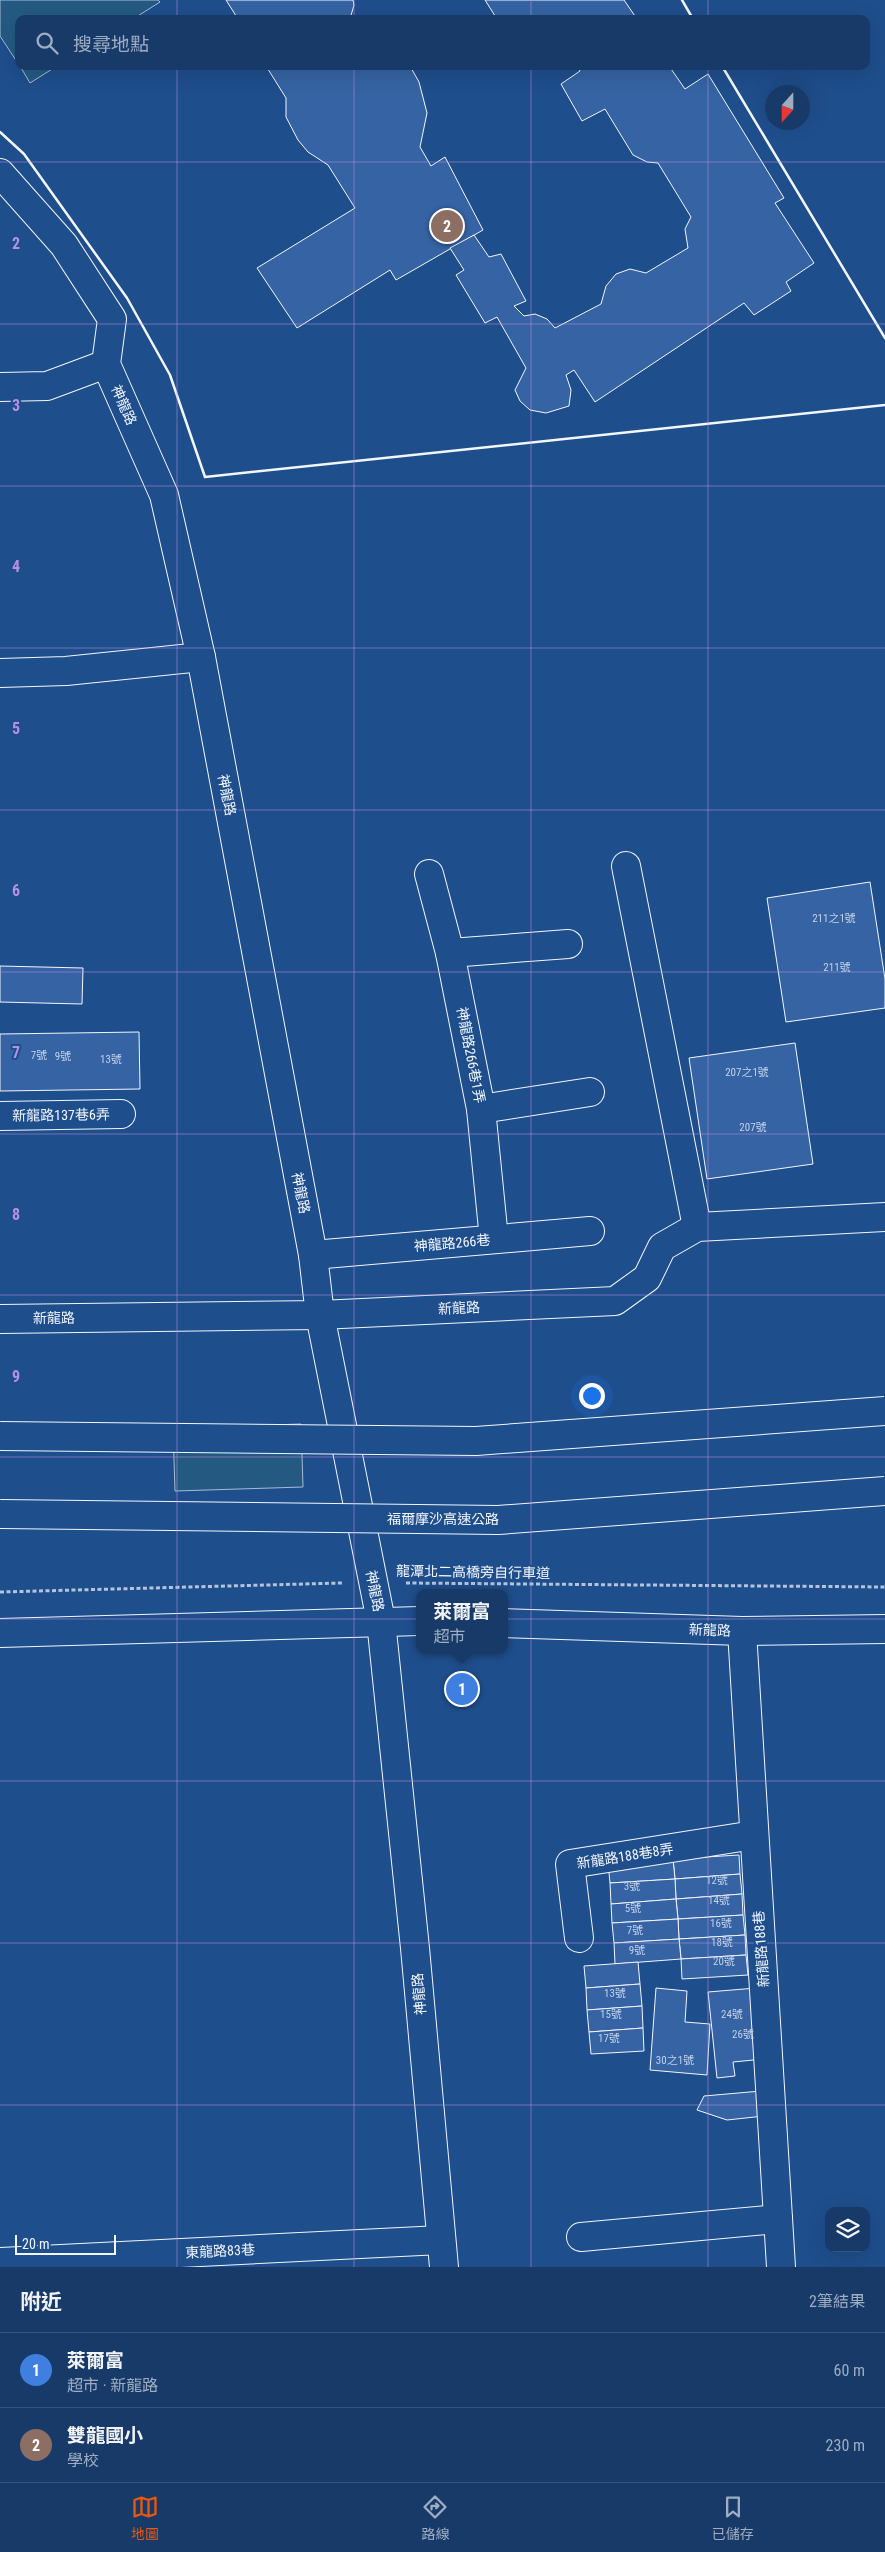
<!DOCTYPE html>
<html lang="zh-TW">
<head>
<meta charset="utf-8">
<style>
	body { margin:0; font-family:"Roboto Condensed","Noto Sans TC",sans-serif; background:#20416f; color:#f1f3f6 }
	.controls { position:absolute; right:15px; bottom:15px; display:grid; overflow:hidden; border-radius:10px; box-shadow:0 5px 20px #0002 }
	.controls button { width:45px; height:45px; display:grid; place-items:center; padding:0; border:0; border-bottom:1px solid #36547d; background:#173a69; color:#f1f3f6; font:25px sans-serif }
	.compass { position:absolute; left:765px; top:85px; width:45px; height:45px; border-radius:50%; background:#173a69; box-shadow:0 5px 20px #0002; rotate:201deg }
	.scale { position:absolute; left:15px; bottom:12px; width:101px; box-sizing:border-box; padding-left:5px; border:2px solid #f2f6ff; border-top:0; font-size:14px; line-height:18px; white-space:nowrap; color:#f2f6ff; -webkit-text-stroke:4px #1f4e8c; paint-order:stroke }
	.you { position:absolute; left:591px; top:1395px; width:18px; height:18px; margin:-12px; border:4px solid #fff; border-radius:50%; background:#1a73e8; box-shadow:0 0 0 8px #1a73e833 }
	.badge { display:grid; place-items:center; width:32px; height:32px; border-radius:50%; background:#ea580c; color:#fff; font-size:16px; font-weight:700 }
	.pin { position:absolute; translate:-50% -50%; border:2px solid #fff; box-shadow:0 1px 5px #0006 }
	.popup { position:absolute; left:416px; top:1589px; width:92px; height:65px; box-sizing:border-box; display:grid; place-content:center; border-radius:10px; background:#173a69; filter:drop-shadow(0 1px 4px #0005); font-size:16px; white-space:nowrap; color:#9eadc0 }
	.popup b { font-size:19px; color:#f1f3f6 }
	.popup::after { content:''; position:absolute; left:50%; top:100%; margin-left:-10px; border:10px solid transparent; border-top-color:#173a69 }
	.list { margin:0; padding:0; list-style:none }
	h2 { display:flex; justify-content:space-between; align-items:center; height:65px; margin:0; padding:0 20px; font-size:21px }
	h2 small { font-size:16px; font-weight:400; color:#9eadc0 }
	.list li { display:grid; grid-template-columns:32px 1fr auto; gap:15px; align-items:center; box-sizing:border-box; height:75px; padding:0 20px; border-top:1px solid #36547d }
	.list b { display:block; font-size:19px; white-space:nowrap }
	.list p { margin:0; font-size:16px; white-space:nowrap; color:#9eadc0 }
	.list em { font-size:16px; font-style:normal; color:#9eadc0 }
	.icon { flex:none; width:28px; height:28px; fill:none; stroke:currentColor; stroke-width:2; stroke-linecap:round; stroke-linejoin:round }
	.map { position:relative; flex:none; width:885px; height:2267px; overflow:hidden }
	.search { position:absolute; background:#173a69; box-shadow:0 5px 20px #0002; left:15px; right:15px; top:15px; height:55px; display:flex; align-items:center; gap:12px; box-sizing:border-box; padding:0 18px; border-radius:10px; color:#9eadc0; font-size:19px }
	.sheet { height:215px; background:#173a69 }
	nav { display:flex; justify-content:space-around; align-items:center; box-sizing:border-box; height:70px; border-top:1px solid #36547d; background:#173a69; font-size:14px; color:#9eadc0 }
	nav a { display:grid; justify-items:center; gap:2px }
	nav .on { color:#ea580c }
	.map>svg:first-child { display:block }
</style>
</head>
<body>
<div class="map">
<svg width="885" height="2267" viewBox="0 0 885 2267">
	<rect width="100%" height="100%" fill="#1f4e8c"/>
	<!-- green -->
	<g fill="#245a82" stroke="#a8bbd7">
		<path d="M0,0H158L160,2L133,19H19V65L0,36Z"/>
		<path d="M20,66H57L30,83Z"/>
		<path d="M301,1424L303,1487L175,1491L173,1428Z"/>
	</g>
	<!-- building -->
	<g fill="#3563a3" stroke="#f2f6ff">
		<path d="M226,0H353L354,5L350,19H238Z"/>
		<path d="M485,0H624L637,19H497Z"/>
		<path d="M266,66H410L419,82L427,113L420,147L431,166L445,157L483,230L396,280L390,270L297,328L257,268L355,208L328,165L308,152L298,140L286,117V98Z"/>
		<path d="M577,66H669L685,89L708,74L784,198L775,203L814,263L786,282L791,291L754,315L744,303L595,402L574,370L566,375L571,390L569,406L546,413L530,410L520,401L515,390L526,368L497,317L485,323L456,275L464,270L450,248L474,235L489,257L501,254L526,301L514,306L524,316L535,314L547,319L555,328L601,304L606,286L616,274L630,269L646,273L688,248L685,229L691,217L658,163L647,162L633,155L605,109L582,121L561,84L580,71Z"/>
		<path d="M870,882L885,979V1008L786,1022L767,898Z"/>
		<path d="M0,966L83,968L82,1004L0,1002Z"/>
		<path d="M139,1032L140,1089L0,1091V1034Z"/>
		<path d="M795,1043L813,1164L707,1179L689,1058Z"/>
		<path d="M739,1855L740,1874L675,1879L673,1859Z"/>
		<path d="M673,1859L675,1879L610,1883L608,1863Z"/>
		<path d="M740,1874L742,1894L676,1899L675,1879Z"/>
		<path d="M675,1879L676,1899L611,1904L610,1883Z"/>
		<path d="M742,1894L743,1915L678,1919L676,1899Z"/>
		<path d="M676,1899L678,1919L612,1923L611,1904Z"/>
		<path d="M743,1915L745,1935L679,1939L678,1919Z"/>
		<path d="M678,1919L679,1939L614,1943L612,1923Z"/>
		<path d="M745,1935L746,1955L681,1959L679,1939Z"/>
		<path d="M679,1939L681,1959L615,1964L614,1943Z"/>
		<path d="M746,1955L748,1975L682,1979L681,1959Z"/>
		<path d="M638,1962L640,1984L586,1988L584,1966Z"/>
		<path d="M640,1984L642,2006L587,2010L586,1988Z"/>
		<path d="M656,1988L687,1991L685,2022L710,2024L707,2075L650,2070Z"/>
		<path d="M756,1988L764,2059L733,2062L735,2076L717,2078L708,1992Z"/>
		<path d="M642,2006L643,2028L589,2032L587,2010Z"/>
		<path d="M643,2028L644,2051L591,2054L589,2032Z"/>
		<path d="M761,2091L764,2116L727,2120L697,2110L704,2096Z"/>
	</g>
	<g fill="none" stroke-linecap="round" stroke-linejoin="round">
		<!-- minor casing -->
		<g stroke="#f2f6ff" stroke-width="30">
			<g id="minor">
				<path d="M0,173L64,245L112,319L106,364L164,495L201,657L313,1255L320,1315L381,1621L415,1948L444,2267"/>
				<path d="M0,387L47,386L106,364"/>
				<path d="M0,673L66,671L201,657"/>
				<path d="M626,866L697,1227"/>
				<path d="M429,874L450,953L481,1109L494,1239"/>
				<path d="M450,953L568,944"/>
				<path d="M481,1109L590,1092"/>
				<path d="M0,1116L121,1114"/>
				<path d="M313,1255L590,1231"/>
				<path d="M0,1319L320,1315L615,1301L647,1278L662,1247L697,1227L885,1217"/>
				<path d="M504,1623L742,1631L885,1629"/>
				<path d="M742,1631L781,2267"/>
				<path d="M0,1633L420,1621"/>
				<path d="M579,1938L570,1864L754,1835"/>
				<path d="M581,2237L778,2219"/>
				<path d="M0,2262L441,2240"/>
			</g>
		</g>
		<!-- path -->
		<g stroke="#b3c4dc" stroke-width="3" stroke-dasharray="4 2.5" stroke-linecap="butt">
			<path d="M406,1583L885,1587"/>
			<path d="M0,1592L342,1583"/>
		</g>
		<!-- minor -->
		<use href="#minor" stroke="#1f4e8c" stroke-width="28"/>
		<!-- highway-bridge casing -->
		<g stroke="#f2f6ff" stroke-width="30" stroke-linecap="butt">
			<g id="highway-bridge">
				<path d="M0,1436L476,1441L885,1411"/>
				<path d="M0,1514L498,1520L885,1491"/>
			</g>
		</g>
		<!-- highway-bridge -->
		<use href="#highway-bridge" stroke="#1f4e8c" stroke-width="28"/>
		<!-- wall -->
		<g stroke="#f2f6ff" stroke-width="2.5">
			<path d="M682,0L693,19"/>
			<path d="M722,66L885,338"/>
			<path d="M0,132L24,154L127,298L170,375L205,477L885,405"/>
		</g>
	</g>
	<!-- grid -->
	<path fill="none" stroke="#b691df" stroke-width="1" stroke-opacity="0.55" d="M177,0V19M354,0V19M531,0V19M708,0V19M177,66V2267M354,66V2267M531,66V2267M708,66V2267M0,162H885M0,324H885M0,486H885M0,648H885M0,810H885M0,972H885M0,1134H885M0,1295H885M0,1457H885M0,1619H885M0,1781H885M0,1943H885M0,2105H885"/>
	<g text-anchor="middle" stroke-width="4" stroke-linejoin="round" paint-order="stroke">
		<!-- number labels -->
		<g font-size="11" fill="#c3d1e8">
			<text x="834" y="922">211之1號</text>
			<text x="837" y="971">211號</text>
			<text x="39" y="1059">7號</text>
			<text x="63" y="1060">9號</text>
			<text x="111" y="1063">13號</text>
			<text x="747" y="1076">207之1號</text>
			<text x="753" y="1131">207號</text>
			<text x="717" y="1884">12號</text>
			<text x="632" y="1890">3號</text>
			<text x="719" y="1904">14號</text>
			<text x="633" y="1912">5號</text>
			<text x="721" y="1927">16號</text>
			<text x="635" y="1934">7號</text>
			<text x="722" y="1946">18號</text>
			<text x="637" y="1954">9號</text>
			<text x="724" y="1965">20號</text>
			<text x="615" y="1997">13號</text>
			<text x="611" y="2018">15號</text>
			<text x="732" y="2018">24號</text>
			<text x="743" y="2038">26號</text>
			<text x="609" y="2042">17號</text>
			<text x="675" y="2064">30之1號</text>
		</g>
		<!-- street labels -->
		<g font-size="14" fill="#f2f6ff" stroke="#1f4e8c">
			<text transform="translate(124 405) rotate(66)" y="5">神龍路</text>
			<text transform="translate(227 795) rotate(79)" y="5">神龍路</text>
			<text transform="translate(471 1055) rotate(79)" y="5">神龍路266巷1弄</text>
			<text transform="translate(61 1115) rotate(-1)" y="5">新龍路137巷6弄</text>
			<text transform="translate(301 1193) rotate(79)" y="5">神龍路</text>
			<text transform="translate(452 1243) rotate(-5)" y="5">神龍路266巷</text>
			<text transform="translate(459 1308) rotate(-3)" y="5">新龍路</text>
			<text transform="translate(54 1318) rotate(-1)" y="5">新龍路</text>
			<text x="443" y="1524">福爾摩沙高速公路</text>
			<text transform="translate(473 1572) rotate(1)" y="5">龍潭北二高橋旁自行車道</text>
			<text transform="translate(375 1591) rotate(79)" y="5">神龍路</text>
			<text transform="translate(710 1630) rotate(2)" y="5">新龍路</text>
			<text transform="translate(625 1856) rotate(-9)" y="5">新龍路188巷8弄</text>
			<text transform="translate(761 1949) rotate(-94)" y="5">新龍路188巷</text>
			<text transform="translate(419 1994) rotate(-95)" y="5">神龍路</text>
			<text transform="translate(220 2251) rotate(-3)" y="5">東龍路83巷</text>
		</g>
	</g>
	<g font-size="16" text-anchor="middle" font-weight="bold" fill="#b691df" stroke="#1f4e8c" stroke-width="4" stroke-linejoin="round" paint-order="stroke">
		<text x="16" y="249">2</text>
		<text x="16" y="411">3</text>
		<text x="16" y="572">4</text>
		<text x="16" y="734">5</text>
		<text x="16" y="896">6</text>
		<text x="16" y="1058">7</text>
		<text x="16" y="1220">8</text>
		<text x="16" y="1382">9</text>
	</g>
</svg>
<div class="controls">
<button><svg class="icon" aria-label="layers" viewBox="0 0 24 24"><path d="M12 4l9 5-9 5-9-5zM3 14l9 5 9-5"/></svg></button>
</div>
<svg class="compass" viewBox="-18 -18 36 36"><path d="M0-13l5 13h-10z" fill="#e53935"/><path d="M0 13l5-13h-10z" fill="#9eadc0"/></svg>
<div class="scale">20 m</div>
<div class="you"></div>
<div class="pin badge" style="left:462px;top:1689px;background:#3f7fe0">1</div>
<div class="popup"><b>萊爾富</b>超市</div>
<div class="pin badge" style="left:447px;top:226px;background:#8d6e63">2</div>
<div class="search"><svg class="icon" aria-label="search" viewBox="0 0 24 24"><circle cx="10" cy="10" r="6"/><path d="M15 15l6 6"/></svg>搜尋地點</div>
</div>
<section class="sheet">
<h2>附近<small>2筆結果</small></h2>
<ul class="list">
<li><span class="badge" style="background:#3f7fe0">1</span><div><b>萊爾富</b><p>超市 · 新龍路</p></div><em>60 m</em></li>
<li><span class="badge" style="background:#8d6e63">2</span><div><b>雙龍國小</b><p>學校</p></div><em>230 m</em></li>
</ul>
</section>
<nav>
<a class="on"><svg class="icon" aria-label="map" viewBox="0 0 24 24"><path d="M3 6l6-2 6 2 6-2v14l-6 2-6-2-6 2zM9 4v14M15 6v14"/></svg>地圖</a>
<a><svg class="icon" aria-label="directions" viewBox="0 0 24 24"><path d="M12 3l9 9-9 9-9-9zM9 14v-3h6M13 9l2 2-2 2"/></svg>路線</a>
<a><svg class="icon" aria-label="saved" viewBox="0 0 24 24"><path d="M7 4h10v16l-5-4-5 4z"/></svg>已儲存</a>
</nav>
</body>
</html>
